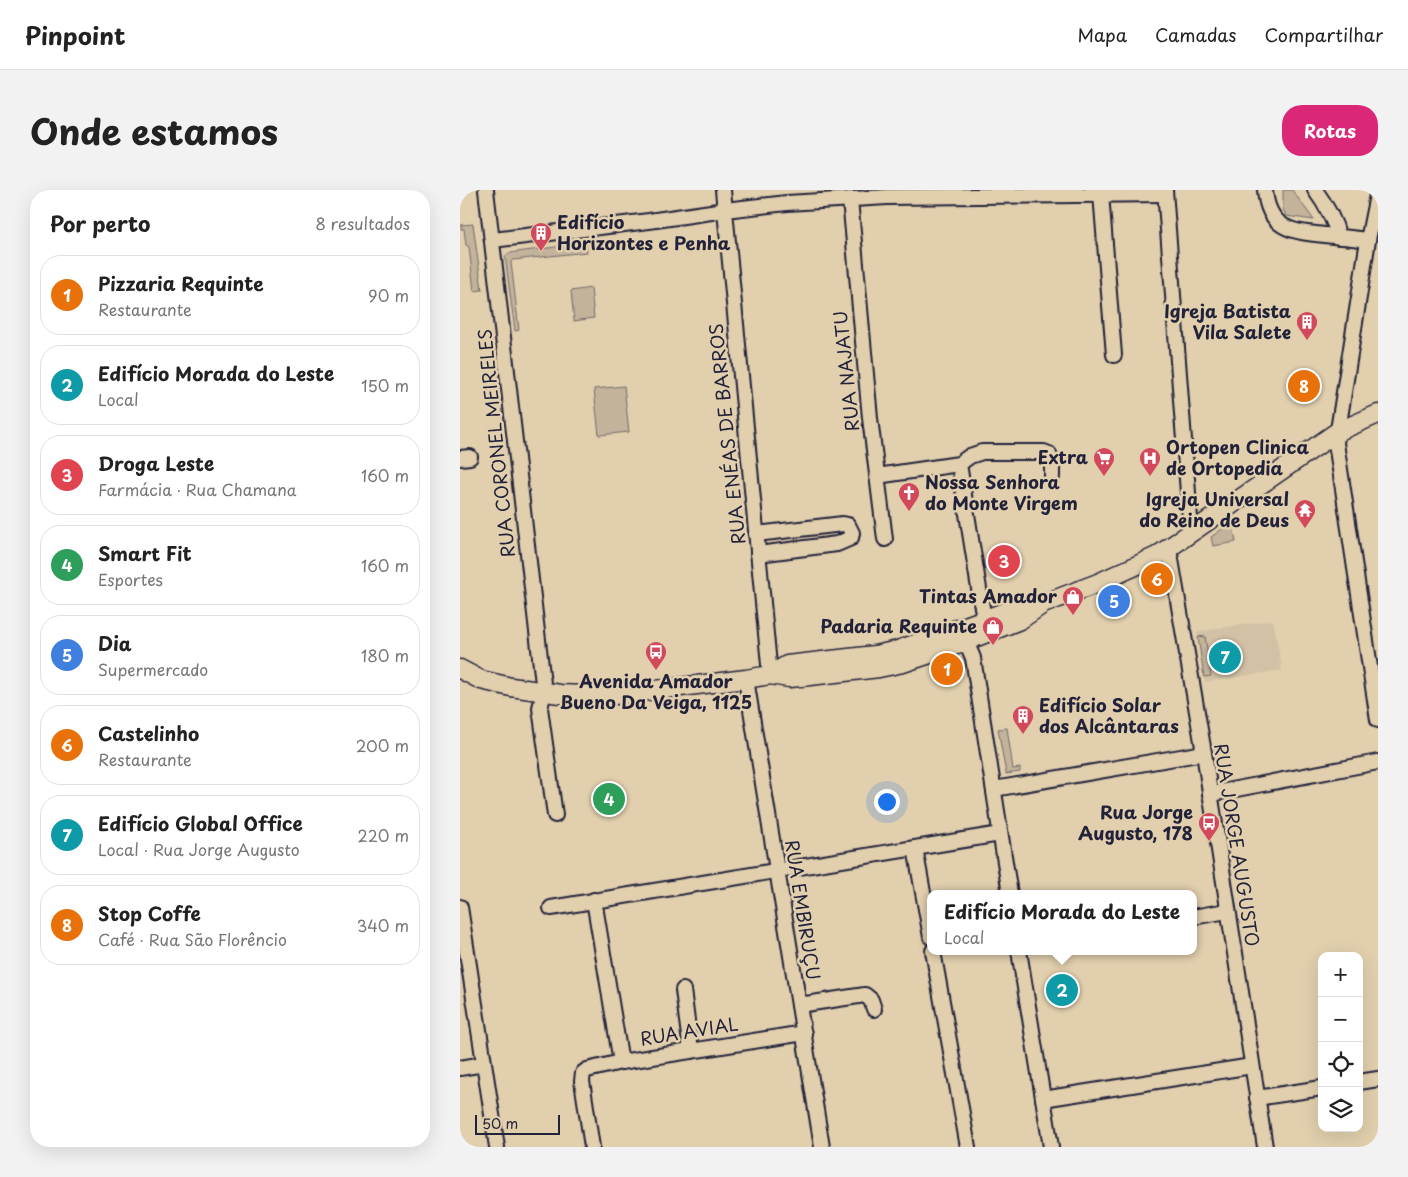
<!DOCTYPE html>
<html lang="pt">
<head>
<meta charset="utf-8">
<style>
	body { margin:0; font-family:"Playpen Sans",sans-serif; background:#f2f2f2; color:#222 }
	.controls { position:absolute; right:15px; bottom:15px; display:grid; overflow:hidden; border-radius:10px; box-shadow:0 5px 20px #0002 }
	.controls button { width:45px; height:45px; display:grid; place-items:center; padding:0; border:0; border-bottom:1px solid #e0e0e0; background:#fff; color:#222; font:25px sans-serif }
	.scale { position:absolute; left:15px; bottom:12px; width:85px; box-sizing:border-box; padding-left:5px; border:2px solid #22223b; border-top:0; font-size:14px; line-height:18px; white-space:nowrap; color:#22223b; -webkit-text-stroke:4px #e1cfad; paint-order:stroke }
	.you { position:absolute; left:426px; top:611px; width:18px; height:18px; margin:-12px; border:4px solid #fff; border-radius:50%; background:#1a73e8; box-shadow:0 0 0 8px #1a73e833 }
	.badge { display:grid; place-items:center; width:32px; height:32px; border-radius:50%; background:#db2777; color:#fff; font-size:16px; font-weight:700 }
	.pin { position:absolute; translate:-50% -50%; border:2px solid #fff; box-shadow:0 1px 5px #0006 }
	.popup { position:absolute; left:467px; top:700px; width:270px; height:65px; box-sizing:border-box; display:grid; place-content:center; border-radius:10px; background:#fff; filter:drop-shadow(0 1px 4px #0005); font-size:16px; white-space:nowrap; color:#767676 }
	.popup b { font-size:19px; color:#222 }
	.popup::after { content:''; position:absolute; left:50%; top:100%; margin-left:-10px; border:10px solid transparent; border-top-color:#fff }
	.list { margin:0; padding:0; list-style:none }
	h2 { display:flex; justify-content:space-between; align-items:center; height:65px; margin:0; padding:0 20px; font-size:21px }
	h2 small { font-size:16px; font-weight:400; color:#767676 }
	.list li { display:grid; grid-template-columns:32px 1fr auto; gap:15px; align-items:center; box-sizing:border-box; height:80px; margin:0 10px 10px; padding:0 10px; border:1px solid #e0e0e0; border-radius:20px }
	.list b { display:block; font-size:19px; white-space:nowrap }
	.list p { margin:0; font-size:16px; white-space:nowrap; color:#767676 }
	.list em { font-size:16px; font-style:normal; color:#767676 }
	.icon { flex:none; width:28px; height:28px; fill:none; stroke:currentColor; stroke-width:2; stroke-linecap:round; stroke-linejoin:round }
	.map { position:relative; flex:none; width:918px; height:957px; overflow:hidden; border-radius:20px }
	header { display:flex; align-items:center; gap:30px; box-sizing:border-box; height:70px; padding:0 25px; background:#fff; border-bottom:1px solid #e0e0e0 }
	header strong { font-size:24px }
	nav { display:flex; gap:28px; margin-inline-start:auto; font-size:18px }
	.intro { display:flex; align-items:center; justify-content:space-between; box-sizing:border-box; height:120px; padding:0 30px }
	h1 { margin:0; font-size:35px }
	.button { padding:12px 22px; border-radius:20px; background:#db2777; color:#fff; font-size:18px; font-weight:700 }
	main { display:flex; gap:30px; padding:0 30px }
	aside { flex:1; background:#fff; border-radius:20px; box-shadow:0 5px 20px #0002 }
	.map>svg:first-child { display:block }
</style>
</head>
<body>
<header>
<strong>Pinpoint</strong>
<nav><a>Mapa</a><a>Camadas</a><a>Compartilhar</a></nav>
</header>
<div class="intro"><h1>Onde estamos</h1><a class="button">Rotas</a></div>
<main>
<aside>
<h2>Por perto<small>8 resultados</small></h2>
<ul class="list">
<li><span class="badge" style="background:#e8710a">1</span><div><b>Pizzaria Requinte</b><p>Restaurante</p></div><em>90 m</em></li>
<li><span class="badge" style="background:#0f9aa8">2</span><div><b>Edifício Morada do Leste</b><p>Local</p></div><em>150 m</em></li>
<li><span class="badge" style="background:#e0444e">3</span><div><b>Droga Leste</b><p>Farmácia · Rua Chamana</p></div><em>160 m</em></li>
<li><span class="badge" style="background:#2e9e5b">4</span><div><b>Smart Fit</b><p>Esportes</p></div><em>160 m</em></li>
<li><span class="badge" style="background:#3f7fe0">5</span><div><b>Dia</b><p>Supermercado</p></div><em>180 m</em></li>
<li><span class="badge" style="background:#e8710a">6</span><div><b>Castelinho</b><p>Restaurante</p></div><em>200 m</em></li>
<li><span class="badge" style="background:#0f9aa8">7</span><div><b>Edifício Global Office</b><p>Local · Rua Jorge Augusto</p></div><em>220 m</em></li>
<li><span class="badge" style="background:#e8710a">8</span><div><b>Stop Coffe</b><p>Café · Rua São Florêncio</p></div><em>340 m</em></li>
</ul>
</aside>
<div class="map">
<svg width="918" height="957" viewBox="0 0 918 957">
	<rect width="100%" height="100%" fill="#e1cfad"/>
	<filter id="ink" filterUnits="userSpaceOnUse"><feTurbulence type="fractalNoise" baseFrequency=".02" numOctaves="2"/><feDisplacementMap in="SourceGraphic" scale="10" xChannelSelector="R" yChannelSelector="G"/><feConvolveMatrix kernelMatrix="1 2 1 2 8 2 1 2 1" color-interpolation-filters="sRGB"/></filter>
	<g filter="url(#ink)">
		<!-- built -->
		<path fill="#d2c1a4" d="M813,430L822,480L745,492L744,487L750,486L744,446L738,447L737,442Z"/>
		<!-- green -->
		<g fill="#c2b39a" stroke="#726a6a">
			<path d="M823,0H832L854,30L826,26L823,19Z"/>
			<path d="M13,34L22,100L14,101L9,57L6,55L4,39H1V35Z"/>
			<path d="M126,53L127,62L53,70L51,72L59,140L55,141L45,66L49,63Z"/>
			<path d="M131,98L134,128L114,131L111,101Z"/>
			<path d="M164,196L169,242L139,245L134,199Z"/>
			<path d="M772,332L776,352L753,356L751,347Z"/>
			<path d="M745,446L751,486L744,487L738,447Z"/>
			<path d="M547,538L553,579L560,578V582L546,584L538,539Z"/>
		</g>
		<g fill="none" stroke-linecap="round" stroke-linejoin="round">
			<!-- minor casing -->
			<g stroke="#22223b" stroke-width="18">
				<g id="minor">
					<path d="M26,0L84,502L80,518L95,625"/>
					<path d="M263,0L310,485"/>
					<path d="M705,0L731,342"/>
					<path d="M805,0C808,39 832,42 865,45C880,47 894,48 908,50"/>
					<path d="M855,0C866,15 874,29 879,47"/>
					<path d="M918,0L908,50L876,253L918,530"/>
					<path d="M641,4L654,165"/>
					<path d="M390,9L410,228L425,349"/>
					<path d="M33,50L189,31L265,20L327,13L427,7L705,4"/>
					<path d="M0,268L10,267"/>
					<path d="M499,274L524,430"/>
					<path d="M417,286L499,274L510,266L522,262H584L589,264L592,274V287"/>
					<path d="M296,344L383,334L388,335L392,343L391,348L377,354L298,364"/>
					<path d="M709,358L744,563L805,957"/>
					<path d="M500,443L506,451L513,468L550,704"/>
					<path d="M286,489L362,957"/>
					<path d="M534,599L744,563"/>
					<path d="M750,604L918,572"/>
					<path d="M455,658L471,747"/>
					<path d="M134,710L161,872"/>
					<path d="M0,717L37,957"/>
					<path d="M91,718L540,644"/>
					<path d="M733,727L767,721"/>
					<path d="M473,761L508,957"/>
					<path d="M559,761L591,957"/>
					<path d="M223,800L231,861"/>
					<path d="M339,815L405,805L411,810L414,819"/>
					<path d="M0,878L24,874"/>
					<path d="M899,892L918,889"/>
					<path d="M797,908L862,898"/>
					<path d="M583,909L792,876"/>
					<path d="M132,957L122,891L123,883L127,880L161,872L344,843"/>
				</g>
			</g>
			<!-- major casing -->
			<g stroke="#22223b" stroke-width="21">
				<g id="major">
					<path d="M0,479L21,490L51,497L100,504L146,506L286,489L310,485L327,475L415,465L438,460L556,418L580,414"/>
					<path d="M310,485L329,488L341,487L419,478L443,473L494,456L560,430L583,414L638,393L697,366L877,242L918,224"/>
				</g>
			</g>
			<!-- minor -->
			<use href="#minor" stroke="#e1cfad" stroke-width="14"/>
			<!-- major -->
			<use href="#major" stroke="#e1cfad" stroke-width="18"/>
		</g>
	</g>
	<!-- icons -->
	<defs>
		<g id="building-pin" transform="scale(1.125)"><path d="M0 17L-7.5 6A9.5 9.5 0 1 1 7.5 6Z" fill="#d1495b" stroke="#e1cfad"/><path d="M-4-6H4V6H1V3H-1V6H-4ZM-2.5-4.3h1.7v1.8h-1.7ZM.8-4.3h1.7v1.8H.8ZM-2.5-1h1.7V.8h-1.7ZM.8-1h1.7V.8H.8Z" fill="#fff"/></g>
		<g id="supermarket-pin" transform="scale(1.125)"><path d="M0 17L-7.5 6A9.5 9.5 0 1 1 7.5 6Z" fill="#d1495b" stroke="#e1cfad"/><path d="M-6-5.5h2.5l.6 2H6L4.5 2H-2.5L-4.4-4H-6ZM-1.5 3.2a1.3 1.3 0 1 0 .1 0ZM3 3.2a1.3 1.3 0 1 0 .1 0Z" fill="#fff"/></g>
		<g id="hospital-pin" transform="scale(1.125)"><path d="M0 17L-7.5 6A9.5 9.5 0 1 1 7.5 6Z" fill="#d1495b" stroke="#e1cfad"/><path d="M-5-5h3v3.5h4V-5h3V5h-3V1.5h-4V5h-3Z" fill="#fff"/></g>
		<g id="church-pin" transform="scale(1.125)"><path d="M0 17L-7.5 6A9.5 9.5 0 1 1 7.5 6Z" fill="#d1495b" stroke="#e1cfad"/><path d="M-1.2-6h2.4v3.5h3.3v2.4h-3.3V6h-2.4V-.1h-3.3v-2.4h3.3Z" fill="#fff"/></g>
		<g id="temple-pin" transform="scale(1.125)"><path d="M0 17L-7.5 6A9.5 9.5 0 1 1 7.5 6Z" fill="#d1495b" stroke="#e1cfad"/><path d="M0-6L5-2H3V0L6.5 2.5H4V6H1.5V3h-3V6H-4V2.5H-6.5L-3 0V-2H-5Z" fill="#fff"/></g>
		<g id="shop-pin" transform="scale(1.125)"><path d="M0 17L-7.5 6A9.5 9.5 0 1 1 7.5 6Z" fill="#d1495b" stroke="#e1cfad"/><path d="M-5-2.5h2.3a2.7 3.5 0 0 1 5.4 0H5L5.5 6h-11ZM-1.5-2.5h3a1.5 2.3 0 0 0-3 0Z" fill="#fff"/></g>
		<g id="bus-pin" transform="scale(1.125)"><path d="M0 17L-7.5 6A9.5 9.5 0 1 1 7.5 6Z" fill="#d1495b" stroke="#e1cfad"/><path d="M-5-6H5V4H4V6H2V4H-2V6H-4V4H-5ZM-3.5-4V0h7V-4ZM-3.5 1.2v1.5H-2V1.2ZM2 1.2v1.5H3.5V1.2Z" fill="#fff"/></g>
	</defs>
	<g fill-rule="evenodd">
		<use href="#building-pin" x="81" y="43"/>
		<use href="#building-pin" x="847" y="132"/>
		<use href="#supermarket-pin" x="644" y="268"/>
		<use href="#hospital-pin" x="690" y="268"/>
		<use href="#church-pin" x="449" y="303"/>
		<use href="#temple-pin" x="845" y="320"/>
		<use href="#shop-pin" x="613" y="407"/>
		<use href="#shop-pin" x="533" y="437"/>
		<use href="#bus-pin" x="196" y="462"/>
		<use href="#building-pin" x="563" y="526"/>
		<use href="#bus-pin" x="749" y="633"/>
	</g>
	<g text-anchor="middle" stroke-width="5" stroke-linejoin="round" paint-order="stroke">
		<!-- poi labels -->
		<g font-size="18" font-weight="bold" fill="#22223b" stroke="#e1cfad" text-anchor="end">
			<text x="97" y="39" text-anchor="start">Edifício<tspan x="97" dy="21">Horizontes e Penha</tspan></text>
			<text x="831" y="128">Igreja Batista<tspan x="831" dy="21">Vila Salete</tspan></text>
			<text x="706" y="264" text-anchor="start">Ortopen Clinica<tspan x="706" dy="21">de Ortopedia</tspan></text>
			<text x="628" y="274">Extra</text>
			<text x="465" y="299" text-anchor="start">Nossa Senhora<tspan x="465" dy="21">do Monte Virgem</tspan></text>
			<text x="829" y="316">Igreja Universal<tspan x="829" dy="21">do Reino de Deus</tspan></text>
			<text x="597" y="413">Tintas Amador</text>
			<text x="517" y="443">Padaria Requinte</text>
			<text x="196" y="498" text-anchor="middle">Avenida Amador<tspan x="196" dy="21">Bueno Da Veiga, 1125</tspan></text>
			<text x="579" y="522" text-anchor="start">Edifício Solar<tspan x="579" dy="21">dos Alcântaras</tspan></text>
			<text x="733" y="629">Rua Jorge<tspan x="733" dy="21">Augusto, 178</tspan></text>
		</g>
		<!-- street labels -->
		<g font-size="18" fill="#22223b" stroke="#e1cfad">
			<text transform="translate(387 181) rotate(-96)" y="6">RUA NAJATU</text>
			<text transform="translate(268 244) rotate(-96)" y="6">RUA ENÉAS DE BARROS</text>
			<text transform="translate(37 253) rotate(-96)" y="6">RUA CORONEL MEIRELES</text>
			<text transform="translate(776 655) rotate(81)" y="6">RUA JORGE AUGUSTO</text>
			<text transform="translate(342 720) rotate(81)" y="6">RUA EMBIRUÇU</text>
			<text transform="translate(229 842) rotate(-9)" y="6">RUA AVIAL</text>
		</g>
	</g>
</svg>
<div class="controls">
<button>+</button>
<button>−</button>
<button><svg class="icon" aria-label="locate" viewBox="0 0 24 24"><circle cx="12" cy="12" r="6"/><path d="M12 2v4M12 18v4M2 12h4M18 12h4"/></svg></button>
<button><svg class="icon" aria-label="layers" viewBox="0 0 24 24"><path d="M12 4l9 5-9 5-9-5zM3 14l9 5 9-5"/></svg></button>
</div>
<div class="scale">50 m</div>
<div class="you"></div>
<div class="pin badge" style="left:487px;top:479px;background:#e8710a">1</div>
<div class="pin badge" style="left:602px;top:800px;background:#0f9aa8">2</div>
<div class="popup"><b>Edifício Morada do Leste</b>Local</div>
<div class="pin badge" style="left:544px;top:371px;background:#e0444e">3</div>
<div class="pin badge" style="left:149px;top:609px;background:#2e9e5b">4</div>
<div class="pin badge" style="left:654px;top:411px;background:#3f7fe0">5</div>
<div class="pin badge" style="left:697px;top:389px;background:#e8710a">6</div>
<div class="pin badge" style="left:765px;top:467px;background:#0f9aa8">7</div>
<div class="pin badge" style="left:844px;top:196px;background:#e8710a">8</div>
</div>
</main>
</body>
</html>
